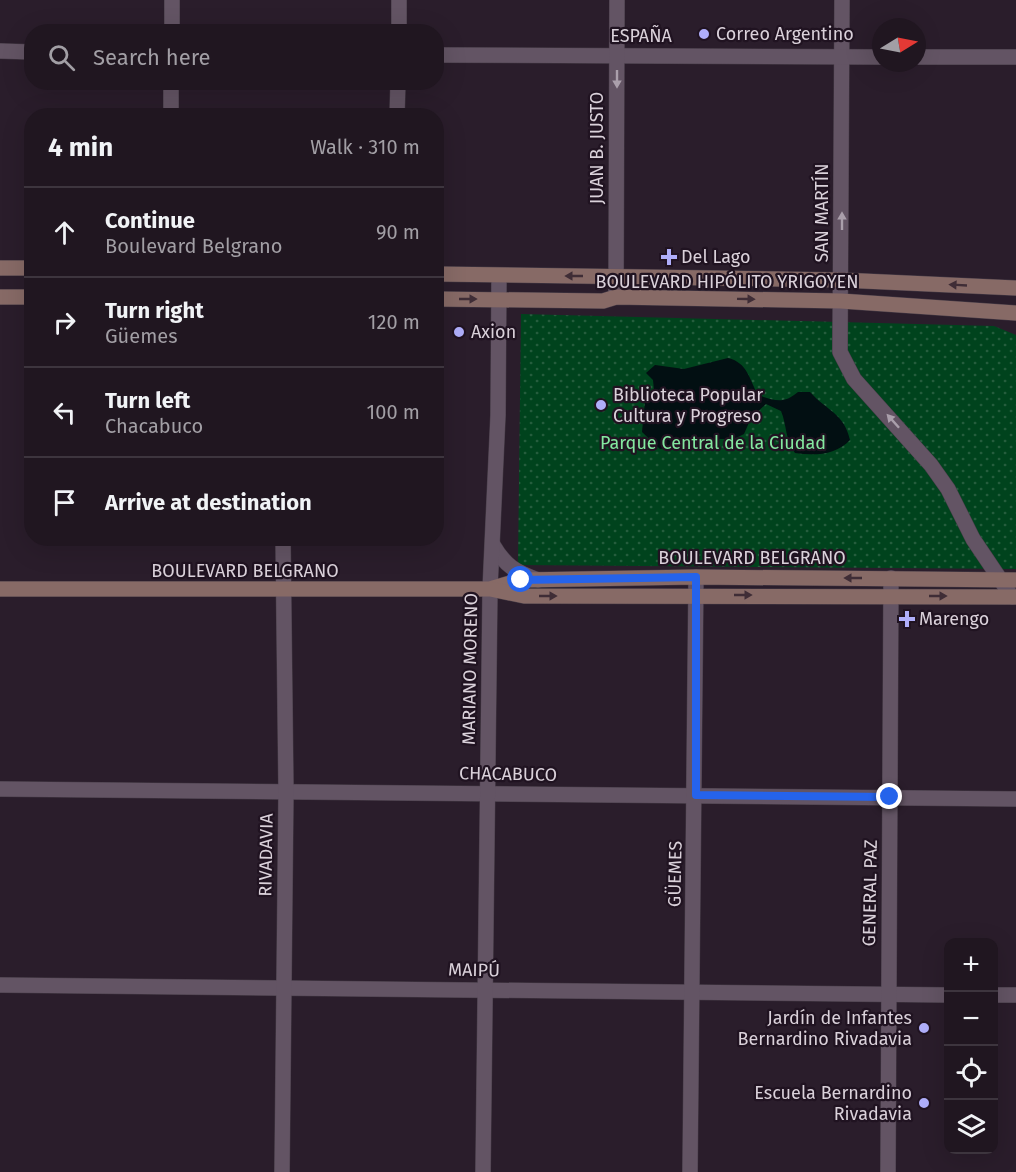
<!DOCTYPE html>
<html lang="en">
<head>
<meta charset="utf-8">
<style>
	body { margin:0; font-family:"Fira Sans",sans-serif; background:#2d232d; color:#f1f3f6 }
	.controls { position:absolute; right:18px; bottom:18px; display:grid; overflow:hidden; border-radius:12px; box-shadow:0 6px 24px #0002 }
	.controls button { width:54px; height:54px; display:grid; place-items:center; padding:0; border:0; border-bottom:2px solid #3d353e; background:#201620; color:#f1f3f6; font:30px sans-serif }
	.compass { position:absolute; left:872px; top:18px; width:54px; height:54px; border-radius:50%; background:#201620; box-shadow:0 6px 24px #0002; rotate:80deg }
	.stop { position:absolute; width:18px; height:18px; margin:-14px; border:4px solid #2563eb; border-radius:50%; background:#fff }
	.stop.end { background:#2563eb; border-color:#fff; box-shadow:0 2px 6px #0008 }
	.list { margin:0; padding:0; list-style:none }
	h2 { display:flex; justify-content:space-between; align-items:center; height:78px; margin:0; padding:0 24px; font-size:26px }
	h2 small { font-size:20px; font-weight:400; color:#a29fa5 }
	.list li { display:grid; grid-template-columns:39px 1fr auto; gap:18px; align-items:center; box-sizing:border-box; height:90px; padding:0 24px; border-top:2px solid #3d353e }
	.list b { display:block; font-size:22px; white-space:nowrap }
	.list p { margin:0; font-size:20px; white-space:nowrap; color:#a29fa5 }
	.list em { font-size:20px; font-style:normal; color:#a29fa5 }
	.icon { flex:none; width:33px; height:33px; fill:none; stroke:currentColor; stroke-width:2; stroke-linecap:round; stroke-linejoin:round }
	.map { position:relative; flex:none; width:1016px; height:1172px; overflow:hidden }
	.search { position:absolute; background:#201620; box-shadow:0 6px 24px #0002; left:24px; top:24px; width:420px; height:66px; display:flex; align-items:center; gap:15px; box-sizing:border-box; padding:0 21px; border-radius:24px; color:#a29fa5; font-size:22px }
	.panel { position:absolute; background:#201620; box-shadow:0 6px 24px #0002; left:24px; top:108px; width:420px; height:438px; border-radius:24px }
	.map>svg:first-child { display:block }
</style>
</head>
<body>
<div class="map">
<svg width="1016" height="1172" viewBox="0 0 1016 1172">
	<defs>
		<pattern id="park-dots" width="8" height="8" patternUnits="userSpaceOnUse" patternTransform="scale(1.5)"><rect width="8" height="8" fill="#00431d"/><path d="M2 2h.1M6 6h.1" fill="none" stroke="#255d3d" stroke-width="1.8" stroke-linecap="round"/></pattern>
	</defs>
	<rect width="100%" height="100%" fill="#2a1d2b"/>
	<!-- park -->
	<path fill="url(#park-dots)" d="M521,314L994,326L1016,335V569L518,565Z"/>
	<!-- water -->
	<path fill="#020f12" d="M728,358C748,363 749,379 758,395C775,401 784,404 798,392H810C827,411 844,413 850,440C836,455 815,456 795,453C785,440 787,425 781,411L766,404L751,418L744,434C727,443 727,437 711,440C704,441 697,447 689,448C679,449 670,446 660,449L642,432L645,401L654,390L653,380L646,373L655,365L684,369Z"/>
	<g fill="none" stroke-linecap="round" stroke-linejoin="round">
		<!-- street casing -->
		<g stroke="#463c47" stroke-width="16">
			<g id="street">
				<path d="M842,0L840,352L854,379L931,465L948,489L973,539L1012,597"/>
				<path d="M172,32V0"/>
				<path d="M399,32V0"/>
				<path d="M0,51L32,52"/>
				<path d="M436,55L881,57"/>
				<path d="M917,57H1016"/>
				<path d="M171,116V82"/>
				<path d="M397,116L398,82"/>
				<path d="M616,297L617,0"/>
				<path d="M493,545C505,566 516,572 538,580"/>
				<path d="M0,789L1016,799"/>
				<path d="M0,985L948,995"/>
				<path d="M994,995H1016"/>
				<path d="M282,1172L286,791L283,538"/>
				<path d="M483,1172L490,589L498,415L499,276"/>
				<path d="M690,1172L696,577"/>
				<path d="M888,1172L891,578"/>
			</g>
		</g>
		<!-- secondary casing -->
		<g stroke="#463c47" stroke-width="16">
			<g id="secondary">
				<path d="M0,268H32"/>
				<path d="M436,274L841,280L1016,288"/>
				<path d="M0,297H32"/>
				<path d="M436,299L603,301L616,297L841,301L1016,313"/>
				<path d="M493,588L521,580L696,577L1016,580"/>
				<path d="M0,589H490L524,596L1016,597"/>
			</g>
		</g>
		<!-- street -->
		<use href="#street" stroke="#635464" stroke-width="15"/>
		<!-- secondary -->
		<use href="#secondary" stroke="#876a66" stroke-width="15"/>
	</g>
	<!-- one-way arrows -->
	<defs><path id="oneway-solid" d="M-6-.8H1V-3.2L6.5 0L1 3.2V.8H-6Z" transform="scale(1.5)"/></defs>
	<g fill="#aa9fab">
		<use href="#oneway-solid" transform="translate(617 79) rotate(90)"/>
		<use href="#oneway-solid" transform="translate(842 221) rotate(-90)"/>
		<use href="#oneway-solid" transform="translate(893 421) rotate(-132)"/>
	</g>
	<g fill="#3f2d36">
		<use href="#oneway-solid" transform="translate(574 276) rotate(-180)"/>
		<use href="#oneway-solid" transform="translate(958 285) rotate(-177)"/>
		<use href="#oneway-solid" transform="translate(468 299)"/>
		<use href="#oneway-solid" transform="translate(746 299) rotate(1)"/>
		<use href="#oneway-solid" transform="translate(853 578) rotate(-180)"/>
		<use href="#oneway-solid" transform="translate(743 595)"/>
		<use href="#oneway-solid" transform="translate(548 596)"/>
		<use href="#oneway-solid" transform="translate(938 596)"/>
	</g>
	<g fill="none" stroke-linecap="round" stroke-linejoin="round">
		<!-- route -->
		<path stroke="#2563eb" stroke-width="8" d="M521,580L696,577V795L890,797"/>
	</g>
	<!-- markers -->
	<g fill="#afaefa" stroke="#201321" stroke-width="2">
		<circle cx="704" cy="34" r="6"/>
		<path d="M666 248h6v6h6v6h-6v6h-6v-6h-6v-6h6z"/>
		<circle cx="459" cy="332" r="6"/>
		<circle cx="601" cy="405" r="6"/>
		<path d="M904 610h6v6h6v6h-6v6h-6v-6h-6v-6h6z"/>
		<circle cx="924" cy="1028" r="6"/>
		<circle cx="924" cy="1103" r="6"/>
	</g>
	<g text-anchor="middle" stroke-width="4.5" stroke-linejoin="round" paint-order="stroke">
		<!-- poi labels -->
		<g font-size="18" fill="#dad1da" stroke="#201321" text-anchor="start">
			<text x="716" y="40">Correo Argentino</text>
			<text x="681" y="263">Del Lago</text>
			<text x="471" y="338">Axion</text>
			<text x="613" y="401">Biblioteca Popular<tspan x="613" dy="21">Cultura y Progreso</tspan></text>
			<text x="919" y="625">Marengo</text>
			<text x="912" y="1024" text-anchor="end">Jardín de Infantes<tspan x="912" dy="21">Bernardino Rivadavia</tspan></text>
			<text x="912" y="1099" text-anchor="end">Escuela Bernardino<tspan x="912" dy="21">Rivadavia</tspan></text>
		</g>
		<!-- street labels -->
		<g font-size="18" fill="#dad1da" stroke="#201321">
			<text x="641" y="42">ESPAÑA</text>
			<text transform="translate(597 148) rotate(-90)" y="6">JUAN B. JUSTO</text>
			<text transform="translate(822 213) rotate(-90)" y="6">SAN MARTÍN</text>
			<text x="727" y="288">BOULEVARD HIPÓLITO YRIGOYEN</text>
			<text x="752" y="564">BOULEVARD BELGRANO</text>
			<text x="245" y="577">BOULEVARD BELGRANO</text>
			<text transform="translate(470 669) rotate(-89)" y="6">MARIANO MORENO</text>
			<text transform="translate(508 774) rotate(1)" y="6">CHACABUCO</text>
			<text transform="translate(266 855) rotate(-89)" y="6">RIVADAVIA</text>
			<text transform="translate(675 874) rotate(-89)" y="6">GÜEMES</text>
			<text transform="translate(870 893) rotate(-89)" y="6">GENERAL PAZ</text>
			<text transform="translate(474 970) rotate(1)" y="6">MAIPÚ</text>
		</g>
		<!-- park labels -->
		<g font-size="18" fill="#84e8a0" stroke="#201321">
			<text x="713" y="449">Parque Central de la Ciudad</text>
		</g>
	</g>
</svg>
<div class="controls">
<button>+</button>
<button>−</button>
<button><svg class="icon" aria-label="locate" viewBox="0 0 24 24"><circle cx="12" cy="12" r="6"/><path d="M12 2v4M12 18v4M2 12h4M18 12h4"/></svg></button>
<button><svg class="icon" aria-label="layers" viewBox="0 0 24 24"><path d="M12 4l9 5-9 5-9-5zM3 14l9 5 9-5"/></svg></button>
</div>
<svg class="compass" viewBox="-18 -18 36 36"><path d="M0-13l5 13h-10z" fill="#e53935"/><path d="M0 13l5-13h-10z" fill="#a29fa5"/></svg>
<div class="stop" style="left:521px;top:580px"></div>
<div class="stop end" style="left:890px;top:797px"></div>
<div class="search"><svg class="icon" aria-label="search" viewBox="0 0 24 24"><circle cx="10" cy="10" r="6"/><path d="M15 15l6 6"/></svg>Search here</div>
<section class="panel">
<h2>4 min<small>Walk · 310 m</small></h2>
<ul class="list">
<li><svg class="icon" aria-label="ahead" viewBox="0 0 24 24"><path d="M12 20V5M6 11l6-6 6 6"/></svg><div><b>Continue</b><p>Boulevard Belgrano</p></div><em>90 m</em></li>
<li><svg class="icon" aria-label="right" viewBox="0 0 24 24"><path d="M7 20v-9h11M14 6l5 5-5 5"/></svg><div><b>Turn right</b><p>Güemes</p></div><em>120 m</em></li>
<li><svg class="icon" aria-label="left" viewBox="0 0 24 24"><path d="M17 20v-9H6M10 6l-5 5 5 5"/></svg><div><b>Turn left</b><p>Chacabuco</p></div><em>100 m</em></li>
<li><svg class="icon" aria-label="arrive" viewBox="0 0 24 24"><path d="M6 21V4h12l-3 4 3 4H6"/></svg><div><b>Arrive at destination</b></div></li>
</ul>
</section>
</div>
</body>
</html>
